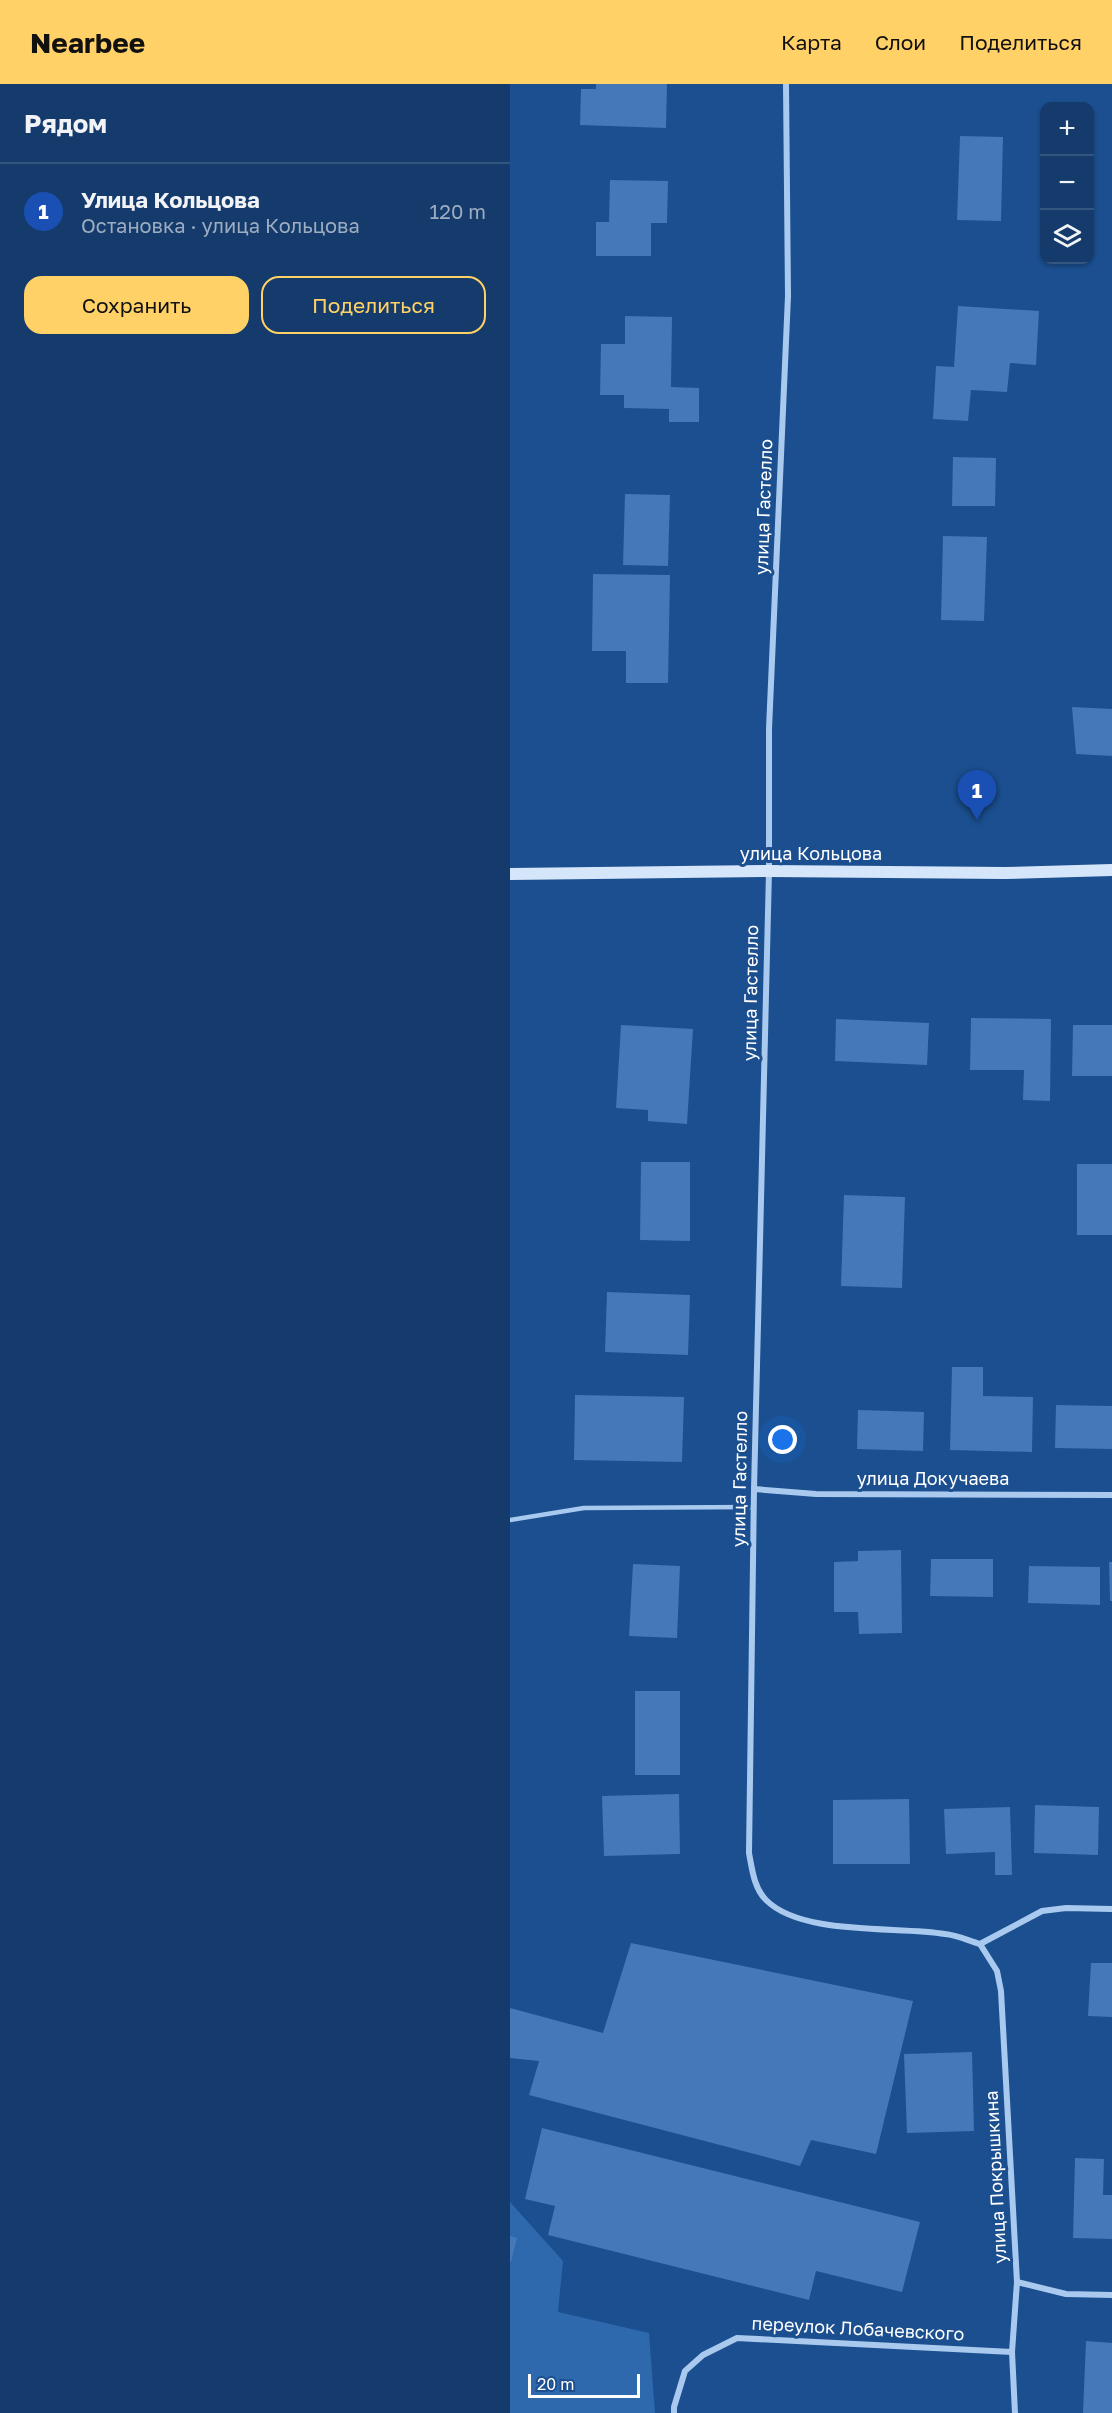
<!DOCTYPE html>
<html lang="ru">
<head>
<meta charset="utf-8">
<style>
	body { margin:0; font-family:"Golos Text",sans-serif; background:#1d4271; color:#f1f3f6 }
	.controls { position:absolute; right:18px; top:18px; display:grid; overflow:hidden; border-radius:12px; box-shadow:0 2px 4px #0004 }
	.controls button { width:54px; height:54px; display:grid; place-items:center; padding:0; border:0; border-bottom:2px solid #33557e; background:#143b6b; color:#f1f3f6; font:30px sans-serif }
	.scale { position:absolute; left:18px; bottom:15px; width:112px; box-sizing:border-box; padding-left:6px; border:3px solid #fff; border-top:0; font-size:16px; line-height:21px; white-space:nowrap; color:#fff; -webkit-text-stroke:4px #1b4f8f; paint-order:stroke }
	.you { position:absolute; left:273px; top:1356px; width:21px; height:21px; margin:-15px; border:4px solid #fff; border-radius:50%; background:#1a73e8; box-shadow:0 0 0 9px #1a73e833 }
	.badge { display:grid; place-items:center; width:39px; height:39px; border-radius:50%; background:#ffd166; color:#fff; font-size:20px; font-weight:700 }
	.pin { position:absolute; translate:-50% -50px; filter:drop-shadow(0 2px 3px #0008) }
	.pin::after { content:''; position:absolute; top:32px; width:21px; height:18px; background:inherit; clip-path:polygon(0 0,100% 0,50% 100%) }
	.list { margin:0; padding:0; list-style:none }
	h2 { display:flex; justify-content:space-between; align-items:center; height:78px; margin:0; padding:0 24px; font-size:26px }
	h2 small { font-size:20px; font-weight:400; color:#9dadc1 }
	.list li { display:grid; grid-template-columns:39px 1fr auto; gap:18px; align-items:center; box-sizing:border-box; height:96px; padding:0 24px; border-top:2px solid #33557e }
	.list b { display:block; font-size:22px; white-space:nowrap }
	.list p { margin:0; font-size:20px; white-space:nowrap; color:#9dadc1 }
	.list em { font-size:20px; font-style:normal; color:#9dadc1 }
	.actions { display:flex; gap:12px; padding:18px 24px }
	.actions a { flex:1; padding:14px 0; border:2px solid #ffd166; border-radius:18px; text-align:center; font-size:21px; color:#ffd166 }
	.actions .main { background:#ffd166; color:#111 }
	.icon { flex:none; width:33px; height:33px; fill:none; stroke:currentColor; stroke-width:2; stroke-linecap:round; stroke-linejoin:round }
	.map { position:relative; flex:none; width:602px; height:2329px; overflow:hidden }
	header { display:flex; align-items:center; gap:36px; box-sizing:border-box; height:84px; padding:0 30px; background:#ffd166; color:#111 }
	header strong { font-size:28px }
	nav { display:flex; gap:33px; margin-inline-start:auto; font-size:21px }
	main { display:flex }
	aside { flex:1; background:#143b6b }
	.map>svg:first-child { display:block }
</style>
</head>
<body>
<header>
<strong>Nearbee</strong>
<nav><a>Карта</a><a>Слои</a><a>Поделиться</a></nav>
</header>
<main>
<aside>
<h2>Рядом<small></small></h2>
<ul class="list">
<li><span class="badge" style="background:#1a4fb4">1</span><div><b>Улица Кольцова</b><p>Остановка · улица Кольцова</p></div><em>120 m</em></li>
</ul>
<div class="actions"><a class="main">Сохранить</a><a>Поделиться</a></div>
</aside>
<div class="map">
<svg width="602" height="2329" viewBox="0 0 602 2329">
	<rect width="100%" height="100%" fill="#1b4f8f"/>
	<!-- green -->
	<path fill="#2e69ad" d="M0,2118L53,2177L48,2228L139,2249L145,2329H0Z"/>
	<!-- building -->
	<g fill="#4478b7">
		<path d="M86,0H157L156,44L70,41L71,5H86Z"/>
		<path d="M450,52L493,53L491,137L447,136Z"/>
		<path d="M100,96L158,97L157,139H141V172H86V138H99Z"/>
		<path d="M448,222L529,227L526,281L500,279L497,308L461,306L458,337L423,335L426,282L444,283Z"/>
		<path d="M115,232L162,233L161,303L189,304V338H159V325L114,324V311H90L91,260H115Z"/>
		<path d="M443,373L486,374L485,422H442Z"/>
		<path d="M115,410L160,411L158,482L113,481Z"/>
		<path d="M433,452L477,453L474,537L431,536Z"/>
		<path d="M83,490L160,491L158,599H116V567H82Z"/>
		<path d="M562,623L602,625V672L566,670Z"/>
		<path d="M461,934L541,935L540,1017L513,1016L514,986H460Z"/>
		<path d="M326,935L419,939L417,981L325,977Z"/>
		<path d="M111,941L183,945L177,1040L138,1037V1026L106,1024Z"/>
		<path d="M563,941H602V992H562Z"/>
		<path d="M131,1078H180V1157L130,1156Z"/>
		<rect x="567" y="1080" width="35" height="71"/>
		<path d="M334,1111L395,1113L392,1204L331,1202Z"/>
		<path d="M97,1208L180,1211L178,1271L95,1268Z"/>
		<path d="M442,1283H473V1312L523,1313L522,1368L440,1366Z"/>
		<path d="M65,1311L174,1313L172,1378L64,1376Z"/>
		<path d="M546,1321L602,1322V1365L545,1364Z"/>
		<path d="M348,1326L414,1328L413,1367L347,1365Z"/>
		<path d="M391,1466L392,1549L349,1550L348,1528H324V1478L348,1477V1467Z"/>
		<path d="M421,1475H483V1513L420,1512Z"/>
		<path d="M599,1478H602V1517H600Z"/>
		<path d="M123,1480L170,1482L167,1554L119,1552Z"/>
		<path d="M519,1482L590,1483V1521L518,1519Z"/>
		<rect x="125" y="1607" width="45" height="84"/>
		<path d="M169,1710L170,1770L94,1772L92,1712Z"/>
		<path d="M399,1715L400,1780H323V1716Z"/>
		<path d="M525,1721L589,1723L588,1771L524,1769Z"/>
		<path d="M500,1723L502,1791H485V1768L436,1770L434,1725Z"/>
		<path d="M121,1859L403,1917L366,2070L301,2056L290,2082L19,2011L29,1977L0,1974V1924L93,1949Z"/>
		<path d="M581,1879H602V1933L578,1932Z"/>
		<path d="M462,1968L464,2047L397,2049L394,1970Z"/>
		<path d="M32,2044L410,2138L392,2208L306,2187L299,2216L38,2151L45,2122L15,2115Z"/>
		<path d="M565,2074L594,2075L593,2111H602V2155L563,2154Z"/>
		<path d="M0,2152L7,2154L1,2178H0Z"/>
		<path d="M576,2257L602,2259V2329H573Z"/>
	</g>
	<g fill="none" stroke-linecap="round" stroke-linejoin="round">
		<!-- service -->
		<path stroke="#a9c9ee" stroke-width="4.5" d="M0,1436L74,1424L244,1423"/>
		<!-- minor -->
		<g stroke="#a9c9ee" stroke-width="6">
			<path d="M276,0L278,212L259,645V787L244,1405L239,1769C242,1785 244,1804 256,1816C292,1852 386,1842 435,1850C447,1851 459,1857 470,1860L532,1827L556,1824L602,1825"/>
			<path d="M244,1405L306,1410L602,1411"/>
			<path d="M470,1860L487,1887L491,1907L507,2198L502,2268L505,2329"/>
			<path d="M507,2198L556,2210L602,2211"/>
			<path d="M164,2329V2323L175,2287L193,2271L227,2254L502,2268"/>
		</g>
		<!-- secondary -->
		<path stroke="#d6e6fa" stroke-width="12" d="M0,790L259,787L495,789L602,786"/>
	</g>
	<g text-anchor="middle" stroke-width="6" stroke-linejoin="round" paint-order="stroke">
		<!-- street labels -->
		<g font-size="18" fill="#fff" stroke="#1b4f8f">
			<text transform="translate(254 423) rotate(-88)" y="6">улица Гастелло</text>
			<text x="301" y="776">улица Кольцова</text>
			<text transform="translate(241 909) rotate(-89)" y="6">улица Гастелло</text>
			<text transform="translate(230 1395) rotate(-89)" y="6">улица Гастелло</text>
			<text x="423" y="1401">улица Докучаева</text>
			<text transform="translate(486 2093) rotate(-93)" y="6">улица Покрышкина</text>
			<text transform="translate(348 2245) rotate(3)" y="6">переулок Лобачевского</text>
		</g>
	</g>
</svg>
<div class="controls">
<button>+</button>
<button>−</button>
<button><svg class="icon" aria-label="layers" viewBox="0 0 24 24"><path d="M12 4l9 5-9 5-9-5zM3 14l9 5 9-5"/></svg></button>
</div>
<div class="scale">20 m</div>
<div class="you"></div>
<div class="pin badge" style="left:467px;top:736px;background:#1a4fb4">1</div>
</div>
</main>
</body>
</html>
